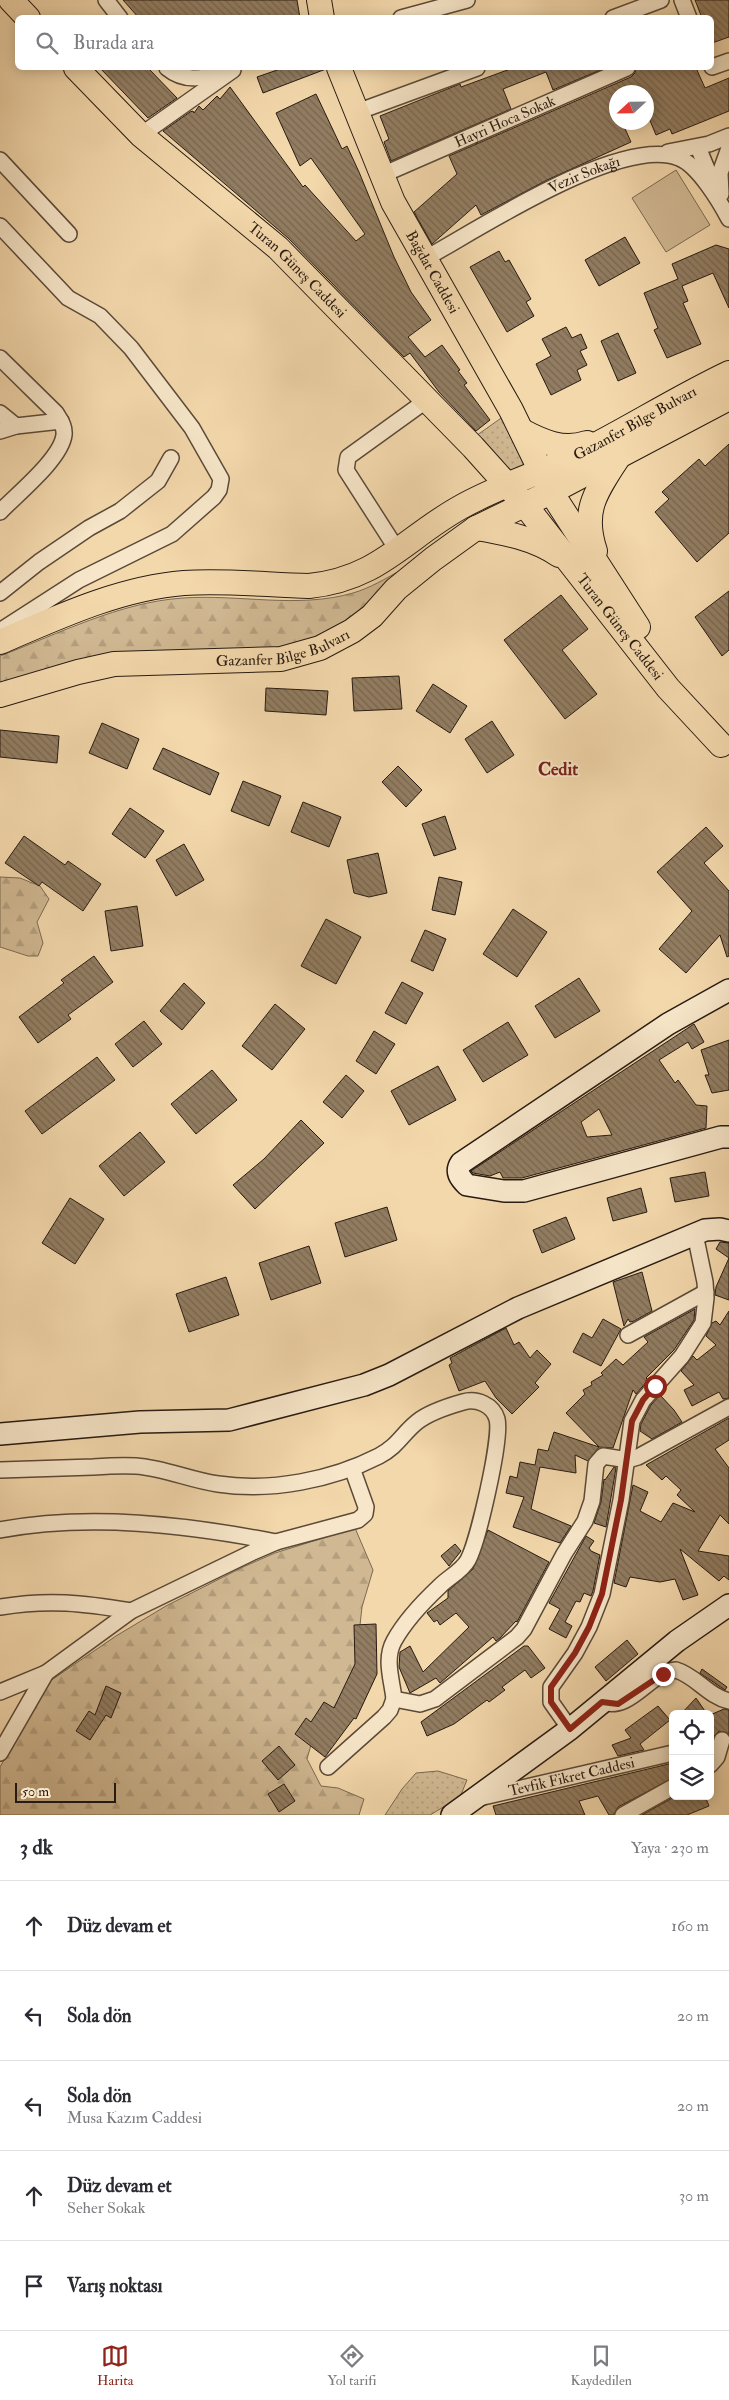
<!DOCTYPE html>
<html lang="tr">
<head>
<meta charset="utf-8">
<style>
	body { margin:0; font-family:"IM FELL Double Pica",serif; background:#f7f7f7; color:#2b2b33 }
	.controls { position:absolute; right:15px; bottom:15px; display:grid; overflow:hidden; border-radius:8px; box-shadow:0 2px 12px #0003 }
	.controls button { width:45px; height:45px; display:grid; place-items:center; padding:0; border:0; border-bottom:1px solid #e1e1e2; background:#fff; color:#2b2b33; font:25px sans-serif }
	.compass { position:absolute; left:609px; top:85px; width:45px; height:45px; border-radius:50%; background:#fff; box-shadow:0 2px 12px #0003; rotate:248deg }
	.scale { position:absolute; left:15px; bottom:12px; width:101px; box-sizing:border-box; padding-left:5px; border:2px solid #281b12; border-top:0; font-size:14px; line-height:18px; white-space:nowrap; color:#281b12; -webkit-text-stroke:4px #f7e6c9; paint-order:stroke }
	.stop { position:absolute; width:15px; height:15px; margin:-11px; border:4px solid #8f2418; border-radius:50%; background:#fff }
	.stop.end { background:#8f2418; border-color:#fff; box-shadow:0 1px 5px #0008 }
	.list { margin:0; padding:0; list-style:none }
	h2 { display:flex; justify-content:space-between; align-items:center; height:65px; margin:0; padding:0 20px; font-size:21px }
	h2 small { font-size:16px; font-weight:400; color:#7c7c81 }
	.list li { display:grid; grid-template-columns:32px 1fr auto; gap:15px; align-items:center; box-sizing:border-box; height:90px; padding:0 20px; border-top:1px solid #e1e1e2 }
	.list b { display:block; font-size:19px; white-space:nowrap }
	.list p { margin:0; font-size:16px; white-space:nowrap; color:#7c7c81 }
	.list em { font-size:16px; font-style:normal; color:#7c7c81 }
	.icon { flex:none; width:28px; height:28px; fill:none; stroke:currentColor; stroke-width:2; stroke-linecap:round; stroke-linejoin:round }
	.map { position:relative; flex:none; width:729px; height:1815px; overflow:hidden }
	.search { position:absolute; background:#fff; box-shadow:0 2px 12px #0003; left:15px; right:15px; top:15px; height:55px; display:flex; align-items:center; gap:12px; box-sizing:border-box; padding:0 18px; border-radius:8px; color:#7c7c81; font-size:19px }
	.sheet { height:515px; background:#fff }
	nav { display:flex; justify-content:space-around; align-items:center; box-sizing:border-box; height:70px; border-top:1px solid #e1e1e2; background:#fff; font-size:14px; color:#7c7c81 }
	nav a { display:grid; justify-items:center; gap:2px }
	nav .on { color:#8f2418 }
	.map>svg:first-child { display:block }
</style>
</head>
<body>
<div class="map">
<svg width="729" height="1815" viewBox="0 0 729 1815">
	<defs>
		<pattern id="grass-dots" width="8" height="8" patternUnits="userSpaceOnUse" patternTransform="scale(1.25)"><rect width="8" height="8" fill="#d0b892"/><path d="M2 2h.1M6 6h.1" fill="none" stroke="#b39e7d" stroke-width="1.8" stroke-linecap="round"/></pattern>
		<pattern id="forest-firs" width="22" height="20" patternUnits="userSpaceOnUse" patternTransform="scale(1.25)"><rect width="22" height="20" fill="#d0b892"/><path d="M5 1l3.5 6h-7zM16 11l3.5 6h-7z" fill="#b39e7d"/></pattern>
		<pattern id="building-back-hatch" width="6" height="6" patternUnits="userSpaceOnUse" patternTransform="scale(1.25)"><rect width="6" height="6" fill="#927d62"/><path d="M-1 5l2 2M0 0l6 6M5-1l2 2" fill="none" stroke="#77664f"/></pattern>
	</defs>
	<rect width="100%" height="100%" fill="#f3d8ac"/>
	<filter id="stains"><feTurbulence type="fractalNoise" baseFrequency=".004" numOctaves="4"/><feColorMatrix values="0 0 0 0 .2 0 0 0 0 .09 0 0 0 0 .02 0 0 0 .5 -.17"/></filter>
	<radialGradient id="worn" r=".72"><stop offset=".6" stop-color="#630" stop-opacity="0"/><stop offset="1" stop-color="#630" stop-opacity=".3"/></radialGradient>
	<!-- grass -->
	<g fill="url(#grass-dots)" stroke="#7c6a52">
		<path d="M504,416L530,463L511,476L473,438Z"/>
		<path d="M438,1771L467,1780L460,1797L430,1815H385L402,1789L416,1773Z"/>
	</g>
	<!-- forest -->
	<g fill="url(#forest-firs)" stroke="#7c6a52">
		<path d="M401,570L353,620L316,641L0,691V656C58,634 120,602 183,598C239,594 298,609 353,593C370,588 385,579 401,570Z"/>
		<path d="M0,877L20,878L40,886L49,899L37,922L43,943L38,956H28L0,947Z"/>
		<path d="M355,1528L373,1570L362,1607L355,1670L350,1687L313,1738L307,1759L321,1786L338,1788L364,1799L359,1815H0V1767L50,1681L116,1636L166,1606L243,1567L275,1553Z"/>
	</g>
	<!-- garden -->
	<path fill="#d0b892" stroke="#7c6a52" d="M676,170L710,225L666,252L632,198Z"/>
	<!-- building -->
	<g fill="url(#building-back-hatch)" stroke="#281b12" fill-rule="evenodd">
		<path d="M123,0H297L300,18H139Z"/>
		<path d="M695,0H729V37L712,43V18H702Z"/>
		<path d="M100,68H148L177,98L148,118Z"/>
		<path d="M283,68H326V69L263,93L257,77Z"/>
		<path d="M513,68H605L553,90L546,72L503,89L511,109L391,161L384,142L389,139L380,116L460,84L461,87Z"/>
		<path d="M636,68H696L705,88L729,78V111L672,134L670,129L656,135L646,111V92H616V122H622L631,142L547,180L481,215L476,205L432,244L414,212L457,174L449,156L631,77L635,73Z"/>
		<path d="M230,87L303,187L305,185L356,241L365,234L311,158L300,166L276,113L316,94L342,149L347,146L359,172L394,257L411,292L431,320L408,337L425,357L442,345L460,370L458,371L467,383L464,385L490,420L476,431L439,392L410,353L404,357L288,238L163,131L190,112L193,111L194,113L199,106L203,110L217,96L220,99Z"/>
		<path d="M625,237L640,263L599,286L585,260Z"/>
		<path d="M716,245L729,249V308L713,273L682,286L688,301L683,303L701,344L667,358L654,330L658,328L644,293L678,279L672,264Z"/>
		<path d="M499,251L505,262L509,260L531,299L526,302L534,316L507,332L470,267Z"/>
		<path d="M566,327L572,338L581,334L587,348L580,351L587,365L577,370L581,380L551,395L536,364L551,356L542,339Z"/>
		<path d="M618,333L636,373L618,381L601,341Z"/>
		<path d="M729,444V533L697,562L655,512L669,499L662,492L699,459L705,466Z"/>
		<path d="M729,591V650L722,656L695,617Z"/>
		<path d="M561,595L588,629L562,650L597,694L565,719L504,640Z"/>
		<path d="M399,676L402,709L354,711L352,678Z"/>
		<path d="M433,684L467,706L450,733L416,711Z"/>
		<path d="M266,688L328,691L326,715L265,711Z"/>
		<path d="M492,721L514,755L487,773L465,739Z"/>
		<path d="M102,723L139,739L127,769L89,753Z"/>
		<path d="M0,730L59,736L57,763L0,757Z"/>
		<path d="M163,748L219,773L210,795L153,769Z"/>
		<path d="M398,766L422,790L406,807L382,782Z"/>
		<path d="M243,781L281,796L269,826L231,811Z"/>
		<path d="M303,802L341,817L329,847L291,832Z"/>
		<path d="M130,808L164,831L145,858L112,834Z"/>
		<path d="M445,816L456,849L434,856L422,824Z"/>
		<path d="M706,827L723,846L704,863L729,891V956L727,957L720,935L686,973L659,949L692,911L657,872Z"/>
		<path d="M24,836L65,865L68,861L101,884L83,911L42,882L39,886L5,863Z"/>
		<path d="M184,844L204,880L176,896L156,860Z"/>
		<path d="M378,853L387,893L369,897L354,893L347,860Z"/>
		<path d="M439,877L462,882L455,915L432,910Z"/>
		<path d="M137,906L143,946L111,951L105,911Z"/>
		<path d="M513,909L547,932L517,977L483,954Z"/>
		<path d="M326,919L361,937L336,984L301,966Z"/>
		<path d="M425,930L446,939L433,971L411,961Z"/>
		<path d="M94,956L113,982L68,1015L71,1019L38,1043L19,1017L64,983L61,980Z"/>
		<path d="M579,978L600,1011L555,1038L535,1006Z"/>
		<path d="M402,982L423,993L406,1024L385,1013Z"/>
		<path d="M184,983L205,1003L182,1030L160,1011Z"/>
		<path d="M275,1004L305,1029L272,1070L242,1046Z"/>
		<path d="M144,1021L162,1044L133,1067L115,1044Z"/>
		<path d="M508,1022L528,1055L483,1082L463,1050Z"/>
		<path d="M694,1024L704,1042L692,1049L688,1042L659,1060L675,1083L678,1080L696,1105L707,1106L706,1128L522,1178H503L500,1172L490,1176L473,1173L471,1171ZM599,1109L612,1135L587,1137L581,1122Z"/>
		<path d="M374,1031L395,1044L376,1074L356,1061Z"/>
		<path d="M729,1040V1090L712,1093L705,1075H709L701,1050Z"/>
		<path d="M97,1057L115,1080L42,1134L25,1111Z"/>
		<path d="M438,1066L456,1100L409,1125L391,1091Z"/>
		<path d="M212,1070L237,1100L196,1134L171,1104Z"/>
		<path d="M346,1075L364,1091L342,1118L323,1102Z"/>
		<path d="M301,1120L324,1143L255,1209L233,1185L264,1159Z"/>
		<path d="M140,1132L165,1162L124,1196L99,1166Z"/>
		<path d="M705,1172L709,1196L675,1202L670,1178Z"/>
		<path d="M641,1188L647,1212L613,1221L607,1198Z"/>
		<path d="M70,1198L104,1219L75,1264L42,1243Z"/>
		<path d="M387,1207L397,1240L345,1257L335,1223Z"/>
		<path d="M566,1217L575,1239L542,1253L533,1230Z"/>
		<path d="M720,1242L729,1243V1300L715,1295L716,1287L729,1258L716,1249Z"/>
		<path d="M309,1246L321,1283L271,1300L259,1263Z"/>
		<path d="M642,1272L652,1311L634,1321L630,1322L628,1319L624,1326L613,1282Z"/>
		<path d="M226,1277L239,1315L189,1332L176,1294Z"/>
		<path d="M695,1309L694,1320L674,1350L646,1378L648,1380L636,1394L633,1390L613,1448L599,1447L588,1461L575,1455L576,1473L540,1467L531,1509L571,1526L560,1543L513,1527L524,1497L506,1493L510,1476L517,1478L520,1462L535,1465L538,1449L548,1451L554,1432L599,1447L566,1413L585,1394L583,1390L592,1385L591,1382L603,1375L601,1373L616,1359L623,1365L648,1342L644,1337Z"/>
		<path d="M729,1311V1398L723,1399L719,1392L692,1406L684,1390L694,1385L681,1371L693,1356L697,1360L716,1345L706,1336L712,1323L716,1321L720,1325Z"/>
		<path d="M603,1319L621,1329L601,1366L573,1352L583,1333L592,1338Z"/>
		<path d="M506,1328L514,1345L519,1342L530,1358L537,1350L551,1364L535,1383L539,1387L512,1414L496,1398L485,1381L459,1391L449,1365L452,1363L450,1358Z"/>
		<path d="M660,1395L674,1410L682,1422L652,1439L640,1431L641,1424L651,1405Z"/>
		<path d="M729,1418V1440L715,1449L729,1468V1524L720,1515L698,1551L729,1556V1580L724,1576L719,1581L680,1549L698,1595L683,1600L675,1579L660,1582L630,1577L626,1587L614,1583L633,1485L648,1492L640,1511L661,1522L673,1503L695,1512L677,1495L681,1490L666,1476L662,1480L646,1465Z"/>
		<path d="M614,1467L616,1468L606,1527L594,1523L601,1502L604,1479L605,1480Z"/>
		<path d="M488,1530L549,1562L517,1622L516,1621L500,1638L496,1641L493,1637L440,1683L436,1678L410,1693L399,1667L400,1652L410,1646L423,1672L469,1627L456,1613L440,1625L437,1620L434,1622L427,1613L448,1598V1591L473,1569Z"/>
		<path d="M586,1536L594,1541L589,1548L591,1551L600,1555L593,1591L591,1596L584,1593L580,1602L576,1601L565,1622L572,1626L566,1638L549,1629L560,1609L549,1603Z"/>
		<path d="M455,1544L461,1551L449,1566L441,1556Z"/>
		<path d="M376,1624L377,1674L356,1719L354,1718L325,1757L295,1734L306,1718L311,1722L324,1702L334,1708L355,1664L354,1625Z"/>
		<path d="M627,1640L638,1654L606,1681L595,1667Z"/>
		<path d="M524,1646H528L545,1668L531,1678L525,1670L502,1687L505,1690L489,1702L487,1700L454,1724L427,1736L421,1722Z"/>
		<path d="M702,1669L727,1687L725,1690L700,1673Z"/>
		<path d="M106,1686L121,1693L111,1718L106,1715L90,1740L76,1731L89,1711L95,1715Z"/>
		<path d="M696,1698L707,1714H681Z"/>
		<path d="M658,1706L670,1720L640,1744L644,1750L618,1756L612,1745L631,1738L625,1730Z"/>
		<path d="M724,1709L729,1710V1734L719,1731L710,1740V1715Z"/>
		<path d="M279,1746L295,1765L278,1780L262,1761Z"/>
		<path d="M673,1763V1778L618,1807L614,1815H609L598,1796L579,1801L585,1815H496L493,1806Z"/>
		<path d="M284,1784L295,1801L279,1812L268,1794Z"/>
		<path d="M676,1796H705L709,1806L687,1815H642Z"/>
	</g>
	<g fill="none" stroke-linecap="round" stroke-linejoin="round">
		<!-- street casing -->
		<g stroke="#5b4a38" stroke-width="18">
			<g id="street">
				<path d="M106,0L120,18"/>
				<path d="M682,0L689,18"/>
				<path d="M401,18L467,0"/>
				<path d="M613,18L661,0"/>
				<path d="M712,67L729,61"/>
				<path d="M167,68C184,82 202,79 223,72"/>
				<path d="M357,112L477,68"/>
				<path d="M141,135L233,70"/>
				<path d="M698,147L714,186"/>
				<path d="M668,152L709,144L729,136"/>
				<path d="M0,160L69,234"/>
				<path id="s1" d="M382,175L627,68"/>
				<path d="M721,194L720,173L729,148"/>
				<path d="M0,226L68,298L100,316L131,348L192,428L221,479L219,490L214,497L172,534L79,580L0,631"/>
				<path id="s2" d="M426,258C479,229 621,135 679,158C698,165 720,202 729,219"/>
				<path d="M0,358L56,413C60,420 65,426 64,435C61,459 17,494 0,512"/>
				<path d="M0,413L16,426"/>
				<path d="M0,431L16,426L61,421"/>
				<path d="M398,551L346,470L348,457L427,400"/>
				<path d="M0,593L39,562L89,528L120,511L158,481L171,458"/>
				<path d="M628,1335L706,1292"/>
				<path d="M0,1470C31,1469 62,1468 93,1467C107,1466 122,1465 136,1466C164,1468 190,1480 218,1484C271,1492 332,1480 379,1456C398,1446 402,1434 417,1422C428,1413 449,1406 463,1402C477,1398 493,1405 497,1419C502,1438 478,1541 468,1560C462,1571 449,1577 440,1586C424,1601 405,1621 394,1641C384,1659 392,1680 394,1699L420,1704L435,1699L517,1637L524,1629L564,1554L585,1521L592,1501L596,1464L603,1456L628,1460L638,1457L729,1407"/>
				<path d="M0,1530C89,1513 188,1525 276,1542"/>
				<path d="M0,1607C49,1599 83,1603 131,1611"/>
				<path d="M0,1692L46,1673L131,1611L253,1552L276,1542L358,1520L365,1514L366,1507L352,1468"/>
				<path d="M602,1702C631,1712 649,1672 676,1670C696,1676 708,1696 729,1701"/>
				<path d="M570,1729L551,1702V1687L575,1653L589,1627L602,1594L621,1500L632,1421L643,1400L682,1356L703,1323L706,1298L705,1282L695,1234"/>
				<path d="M0,1753L46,1673"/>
				<path d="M710,1765L717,1757L722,1740"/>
				<path d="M328,1767L384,1717L390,1710L394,1699"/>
				<path id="s3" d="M479,1798L673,1753"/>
				<path d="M623,1815L673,1787"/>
			</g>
		</g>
		<!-- secondary casing -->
		<g stroke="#281b12" stroke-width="24">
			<g id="secondary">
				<path d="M729,990L668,1024L461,1163C455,1172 460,1178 467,1185L504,1191H524L721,1137H729"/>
				<path d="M0,1434L140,1422L229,1420L364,1385L389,1375L518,1308L705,1230L720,1229L729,1231"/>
				<path d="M452,1815L570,1729L677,1641L729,1605"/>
			</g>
		</g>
		<!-- primary casing -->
		<g stroke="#281b12" stroke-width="26">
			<g id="primary">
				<path d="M11,0L28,18"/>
				<path d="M319,0L322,18"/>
				<path id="s4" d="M76,68L141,135L278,248L473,447L525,505L668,688L721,745"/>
				<path id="s5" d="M339,68L393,202L511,410L551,492L638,627"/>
				<path d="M522,431C543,442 563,451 587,443"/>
				<path d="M476,528C506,533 534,538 559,555"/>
				<path d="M595,551C581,509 597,491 619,456"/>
				<path id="s6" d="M0,642C58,617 120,588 184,583C225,580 268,585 309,586C379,579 405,538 461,507C493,489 528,477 562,462C619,435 672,400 729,373"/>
				<path id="s7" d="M0,695L78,672L114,664L281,659L320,648L352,631L372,616L396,589L433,559L476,528L551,492L729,398"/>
			</g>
		</g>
		<!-- street -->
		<use href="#street" stroke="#f7e6c9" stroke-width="15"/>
		<!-- secondary -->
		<use href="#secondary" stroke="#f7e6c9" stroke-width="21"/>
		<!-- primary -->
		<use href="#primary" stroke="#f3d8ac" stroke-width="24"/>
	</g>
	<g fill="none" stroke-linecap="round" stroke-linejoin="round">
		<!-- route -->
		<path stroke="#8f2418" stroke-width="6" d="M655,1386L643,1400L632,1421L621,1500L602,1594L589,1627L575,1653L551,1687V1702L570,1729L602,1702L618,1704L663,1674"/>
	</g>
	<g text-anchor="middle" stroke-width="4" stroke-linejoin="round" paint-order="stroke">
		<!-- street labels -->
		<g font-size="15" fill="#281b12" stroke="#f7e6c9">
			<text dy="5" stroke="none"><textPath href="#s1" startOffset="134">Hayri Hoca Sokak</textPath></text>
			<text dy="5" stroke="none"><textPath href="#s2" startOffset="179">Vezir Sokağı</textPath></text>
			<text dy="5" stroke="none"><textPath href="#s4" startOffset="300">Turan Güneş Caddesi</textPath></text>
			<text dy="5" stroke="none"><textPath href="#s5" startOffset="225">Bağdat Caddesi</textPath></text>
			<text dy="5" stroke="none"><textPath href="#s6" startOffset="686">Gazanfer Bilge Bulvarı</textPath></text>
			<text dy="5" stroke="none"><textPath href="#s4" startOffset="782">Turan Güneş Caddesi</textPath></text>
			<text dy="5" stroke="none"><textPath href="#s7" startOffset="289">Gazanfer Bilge Bulvarı</textPath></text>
			<text dy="5" stroke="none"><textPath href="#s3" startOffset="95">Tevfik Fikret Caddesi</textPath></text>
		</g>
		<!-- quarter labels -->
		<g font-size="18" font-weight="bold" fill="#7a1f14" stroke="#f7e6c9">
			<text x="558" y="775">Cedit</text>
		</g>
	</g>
	<rect width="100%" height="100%" filter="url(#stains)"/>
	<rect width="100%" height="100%" fill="url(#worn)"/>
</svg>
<div class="controls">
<button><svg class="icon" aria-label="locate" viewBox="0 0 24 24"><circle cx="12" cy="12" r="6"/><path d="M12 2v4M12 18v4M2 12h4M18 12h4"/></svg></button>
<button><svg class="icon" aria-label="layers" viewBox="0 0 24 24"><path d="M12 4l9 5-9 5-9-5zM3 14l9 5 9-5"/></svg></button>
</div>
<svg class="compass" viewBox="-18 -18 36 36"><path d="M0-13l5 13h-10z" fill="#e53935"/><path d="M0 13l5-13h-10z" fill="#7c7c81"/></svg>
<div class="scale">50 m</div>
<div class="stop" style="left:655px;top:1386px"></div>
<div class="stop end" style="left:663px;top:1674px"></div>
<div class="search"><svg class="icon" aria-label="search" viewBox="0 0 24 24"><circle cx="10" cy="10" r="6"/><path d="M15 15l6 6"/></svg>Burada ara</div>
</div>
<section class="sheet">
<h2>3 dk<small>Yaya · 230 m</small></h2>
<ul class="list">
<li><svg class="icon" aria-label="ahead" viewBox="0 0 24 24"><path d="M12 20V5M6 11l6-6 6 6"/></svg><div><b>Düz devam et</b></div><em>160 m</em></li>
<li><svg class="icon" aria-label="left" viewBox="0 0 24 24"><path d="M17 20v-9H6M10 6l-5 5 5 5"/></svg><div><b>Sola dön</b></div><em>20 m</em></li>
<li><svg class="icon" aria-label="left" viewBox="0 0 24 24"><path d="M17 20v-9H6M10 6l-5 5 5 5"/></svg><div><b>Sola dön</b><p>Musa Kazım Caddesi</p></div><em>20 m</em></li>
<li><svg class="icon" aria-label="ahead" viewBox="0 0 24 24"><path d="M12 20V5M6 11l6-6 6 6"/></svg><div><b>Düz devam et</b><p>Seher Sokak</p></div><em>30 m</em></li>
<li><svg class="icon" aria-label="arrive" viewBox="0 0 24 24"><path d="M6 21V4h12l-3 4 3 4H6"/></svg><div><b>Varış noktası</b></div></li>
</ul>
</section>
<nav>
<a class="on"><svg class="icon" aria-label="map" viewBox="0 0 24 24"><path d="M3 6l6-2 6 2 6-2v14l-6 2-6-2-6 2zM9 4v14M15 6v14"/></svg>Harita</a>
<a><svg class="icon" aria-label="directions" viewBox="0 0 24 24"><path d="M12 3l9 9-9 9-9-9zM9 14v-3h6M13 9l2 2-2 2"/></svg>Yol tarifi</a>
<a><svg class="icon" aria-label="saved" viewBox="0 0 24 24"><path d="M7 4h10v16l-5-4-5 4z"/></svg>Kaydedilen</a>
</nav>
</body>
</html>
